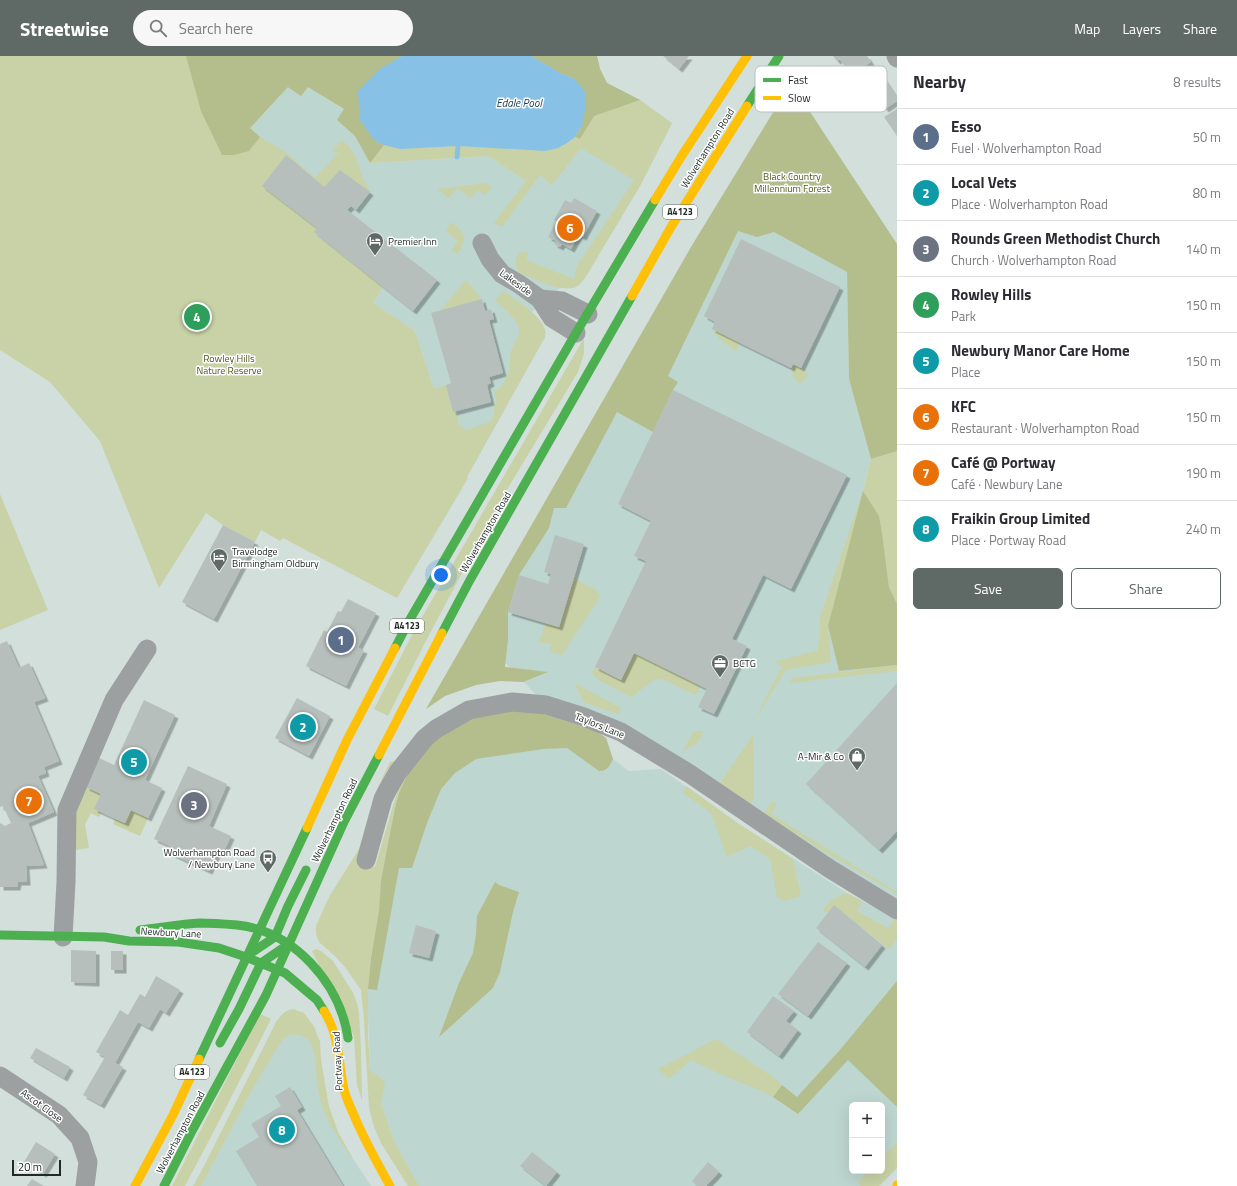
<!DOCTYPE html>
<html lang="en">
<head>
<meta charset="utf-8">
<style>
	body { margin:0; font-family:"Titillium Web",sans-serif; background:#f7f7f7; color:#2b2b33 }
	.controls { position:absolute; right:12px; bottom:12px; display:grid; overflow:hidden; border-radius:6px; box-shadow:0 4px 16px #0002 }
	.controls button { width:36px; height:36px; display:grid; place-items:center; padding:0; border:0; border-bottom:1px solid #e1e1e2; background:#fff; color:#2b2b33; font:20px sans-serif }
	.scale { position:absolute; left:12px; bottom:10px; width:49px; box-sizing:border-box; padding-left:4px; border:2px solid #212a27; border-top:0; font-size:11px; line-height:14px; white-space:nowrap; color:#212a27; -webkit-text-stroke:3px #fff; paint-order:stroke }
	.you { position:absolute; left:441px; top:519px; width:14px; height:14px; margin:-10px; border:3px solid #fff; border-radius:50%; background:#1a73e8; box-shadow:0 0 0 6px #1a73e833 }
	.badge { display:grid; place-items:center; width:26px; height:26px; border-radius:50%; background:#5f6966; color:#fff; font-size:13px; font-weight:700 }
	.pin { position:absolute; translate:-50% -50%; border:2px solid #fff; box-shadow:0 1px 4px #0006 }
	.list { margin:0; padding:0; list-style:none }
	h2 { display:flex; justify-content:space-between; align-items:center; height:52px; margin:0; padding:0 16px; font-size:17px }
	h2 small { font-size:13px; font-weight:400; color:#7c7c81 }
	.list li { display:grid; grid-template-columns:26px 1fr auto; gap:12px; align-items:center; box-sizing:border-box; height:56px; padding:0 16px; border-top:1px solid #e1e1e2 }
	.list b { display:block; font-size:15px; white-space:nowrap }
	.list p { margin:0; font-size:13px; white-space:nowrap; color:#7c7c81 }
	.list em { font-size:13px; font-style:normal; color:#7c7c81 }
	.actions { display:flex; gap:8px; padding:12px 16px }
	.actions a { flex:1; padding:9px 0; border:1px solid #5f6966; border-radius:6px; text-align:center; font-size:14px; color:#5f6966 }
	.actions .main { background:#5f6966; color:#fff }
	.icon { flex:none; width:22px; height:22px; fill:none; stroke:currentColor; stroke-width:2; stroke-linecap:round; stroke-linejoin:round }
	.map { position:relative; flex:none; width:897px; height:1130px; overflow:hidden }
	header { display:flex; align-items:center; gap:24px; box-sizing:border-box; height:56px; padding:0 20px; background:#5f6966; color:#fff }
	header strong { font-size:19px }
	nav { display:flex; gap:22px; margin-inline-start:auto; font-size:14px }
	.search { width:280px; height:36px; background:#f7f7f7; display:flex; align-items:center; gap:10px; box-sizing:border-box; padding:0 14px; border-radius:22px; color:#7c7c81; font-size:15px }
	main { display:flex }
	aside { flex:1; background:#fff }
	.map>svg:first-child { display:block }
</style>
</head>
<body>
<header>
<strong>Streetwise</strong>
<div class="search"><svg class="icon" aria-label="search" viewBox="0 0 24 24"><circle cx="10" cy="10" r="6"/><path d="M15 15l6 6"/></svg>Search here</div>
<nav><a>Map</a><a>Layers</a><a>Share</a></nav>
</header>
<main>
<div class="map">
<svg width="897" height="1130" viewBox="0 0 897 1130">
	<defs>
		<filter id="shadow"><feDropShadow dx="3.5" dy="3.5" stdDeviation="0" flood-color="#0004"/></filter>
	</defs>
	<rect width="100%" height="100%" fill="#d2dfdb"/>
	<!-- built -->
	<g fill="#bed6d0" fill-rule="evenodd">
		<path d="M308,30L344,54L337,64L355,80L370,107L488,100L526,125L545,99L672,67L640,130L585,222L579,229L573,232H560L532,256L540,265L545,274V281L468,419L434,333L415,275L373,247L252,127L250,73L288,31Z"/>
		<path d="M724,137L847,216L849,323L871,403L828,570L839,615L897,609V853L690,718L546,649L491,592L518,505Z"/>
		<path d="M606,682L613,703L629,715L661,713L739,768L847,837L897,862V1112L879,1130H409L370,1014L368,959V933L381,824L395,752L417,701ZM852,1049H882V1115H852Z"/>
		<path d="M292,961L312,978L329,1051L338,1076L353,1103L371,1130H193L236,1052Z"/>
	</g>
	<!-- green -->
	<g fill="#c8d2a6">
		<path d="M0,0H597L600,13L607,27L640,44L672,67L640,130L585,222C582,226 578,231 573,232C557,235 532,222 518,216C515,208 515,204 519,197L524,196L529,197L526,204L574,223L577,210L634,124L581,92L552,129L540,119L502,171L494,167L526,125L488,100L370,107L355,80L337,64L344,53L308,31L301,40L287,31L250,73L260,81L287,97L315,122L338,97L333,94L342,84C356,96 354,99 361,116C363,123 367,129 370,136L340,114L324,131L286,99L262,130L317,172L314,177L383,231L373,247L415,275L434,333L446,329L456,355L458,367L466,374L490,366L495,356L493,348L497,347L494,335C505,330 509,319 510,307C510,303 510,299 511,295C513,288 521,280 519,272C515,261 503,252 495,244L504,235C515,244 543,260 545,275C546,277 545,279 545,281L468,419L467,424L397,542L283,482L280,485L261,474L255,486L223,469L206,457L159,532L100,385L50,326L0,294Z"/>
		<path d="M486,127L492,132L485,139L477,134L470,142L457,132L449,142L437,133Z"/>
		<path d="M451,166C466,177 468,184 457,198L451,194L458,186L446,174Z"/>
		<path d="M466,224L482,243L440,255Z"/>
		<path d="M712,273L740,287L736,295L719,283Z"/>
		<path d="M584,282V298L578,316L503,440L428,581L388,660L374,653L414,575Z"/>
		<path d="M793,308L801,312L809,319L799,328C795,322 789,316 793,308Z"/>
		<path d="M897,395V548L889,531L882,477L879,460L863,436L828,570L831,606L786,614L753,667L782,610L774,606L818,594L820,561L863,435L871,403Z"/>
		<path d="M0,438L48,554L0,574Z"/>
		<path d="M574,522L596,534L600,541L562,599L550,596L551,588L539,586L546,567L559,571Z"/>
		<path d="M634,597L701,630L696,639L662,623L654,624L631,641L597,623L592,616L595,611L621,624Z"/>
		<path d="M897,609V615L823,623L789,627L793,622Z"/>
		<path d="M574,627L621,652L619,658L585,647Z"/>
		<path d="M694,675H705L696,688L683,695Z"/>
		<path d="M753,679L754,736L753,744L751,748L720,727Z"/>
		<path d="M399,705L360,807L375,811L397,736L408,717L399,737L395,752L381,824L379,855L371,902L368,933V979L370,1014L385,1026L381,1047L394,1085L414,1122L419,1130H408L381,1087L374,1071L369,1052L364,964L361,934L345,911L337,902L319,886L316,878V870L329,841L359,793L366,779L372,760L382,722L390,706Z"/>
		<path d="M82,729L101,738L102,756L99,761L91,757L85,768L89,792L76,794L72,751Z"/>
		<path d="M686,730L739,768L793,803L801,840L784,845L777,841L770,803L750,790L727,801L711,757L683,737Z"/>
		<path d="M772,746L777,748L771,758L897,836V838L825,796L764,757Z"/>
		<path d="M131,754L148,762L140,780L113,768L115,763L125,767Z"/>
		<path d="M847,837L862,845L857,855L888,872L896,861L897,862V883L889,893L834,849L828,857L823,854C830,845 836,840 847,837Z"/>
		<path d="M316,893L321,895L333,905L353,937L357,947L359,957L361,994L362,1044L357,1029L354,980L312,895Z"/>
		<path d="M293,953L304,957L315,972L317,979L320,985L321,1004L329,1051L338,1076L353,1103C337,1081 322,1060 318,1033C316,1021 316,999 311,988C308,980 296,976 288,980C282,982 275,996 271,1002C246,1043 224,1087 201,1130H194L276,966C281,959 284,955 293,953Z"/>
		<path d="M260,958L271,963L215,1073L185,1130H172Z"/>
		<path d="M716,983L773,1021L782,1029L773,1041L768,1038L720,1018L691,1004L669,1023L658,1013Z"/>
		<path d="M897,1086V1112L879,1130H861L858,1127L869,1115H882V1102Z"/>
	</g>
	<!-- forest -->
	<g fill="#b4bd8c">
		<path d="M186,0H402H401L375,85L384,89L370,107L355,80L337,64L344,53L308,31L301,40L288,31L250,72L260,81L249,95L234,99H222L201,55Z"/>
		<path d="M531,0H597L600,13L607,27L640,44L594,60L580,83L575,81L582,70L575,23L562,18Z"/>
		<path d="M791,27L897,188V395L871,403L849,323L847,216L774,176L757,181L738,175L668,320L678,326L673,334L653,376L617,356L566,452H554L549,472L519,519L508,556V583L505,611L548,616L523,626L500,625L476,629L445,640L426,653L691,191Z"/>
		<path d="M863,435L879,460L882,477L889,531L897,548V609L839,615L828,570Z"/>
		<path d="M508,654H531L596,675L606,682L613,703C609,711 607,715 599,715L567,692L543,693L476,703L455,717L441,733L427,767L412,812H399L377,934L368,933L371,902L379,855L381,824L395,752L399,737L408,717L435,682L472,661Z"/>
		<path d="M495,826L499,829L519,836L513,856L500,916L493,932L439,981L459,927L473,897L476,878L477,860Z"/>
		<path d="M897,925V1051L848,1004L798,1058L773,1041L782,1029L797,1041L839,995Z"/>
	</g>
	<!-- water -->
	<path fill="#87c2e6" d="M402,0H531L562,18L575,23L585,36L586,48L582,70L575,81L567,87L558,92L545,95L458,90L400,93L384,89L375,85L360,64L358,35L380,13Z"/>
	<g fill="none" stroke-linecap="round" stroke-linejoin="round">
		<!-- stream -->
		<path stroke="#87c2e6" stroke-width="5" d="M457,101L458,90"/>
	</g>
	<!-- building -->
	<g fill="#b6bfbb" filter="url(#shadow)">
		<path d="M663,0H689L679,13Z"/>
		<path d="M833,0H867L871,6L850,19L840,3L837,5Z"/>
		<path d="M876,10L897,42V45L885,53L863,19Z"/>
		<path d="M897,53V80L884,61Z"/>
		<path d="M286,99L324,131L340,114L370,136L356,154L351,150L347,154L437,224L413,255L314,176L317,172L262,130Z"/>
		<path d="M574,142L597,155L583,181L579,179L571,193L562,188L560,191L554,188L556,185L548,181L557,165L554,164L565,144L571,147Z"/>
		<path d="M741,183L840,231L801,312L793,308L791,312L712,273L715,266L704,260Z"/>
		<path d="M482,243L485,255L491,253L494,263L489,264L503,317L489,321L491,327L487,329L491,346L453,356L446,329L451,327L431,257Z"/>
		<path d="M673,334L847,419L791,533L763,519L732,583L747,590L714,658L698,651L707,633L634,597L621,624L595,611L646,505L634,500L651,465L618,448Z"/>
		<path d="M223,469L255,486L214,563L182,546Z"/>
		<path d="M555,479L584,488L559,571L508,556L519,519L548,528L551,518L544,516Z"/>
		<path d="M348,543L376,557L358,592L364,594L346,630L306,610L324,574L327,576L338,555L341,556Z"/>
		<path d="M7,585L19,612L29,607L45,642L34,646L59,705L44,711L46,717L38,720L54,756L28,767L44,809L26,810L27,826H18L17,831H0V767L5,770L11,767L3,750L0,751V588Z"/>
		<path d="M897,627V775L879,794L806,728Z"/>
		<path d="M297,642L330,660L309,700L275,682Z"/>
		<path d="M144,644L175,659L145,724L162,732L148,762L131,754L125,767L94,753L101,738L86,731L99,702L114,709Z"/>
		<path d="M188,710L227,728L209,770L231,780L224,795L219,793L209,815L167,796L170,790L154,783Z"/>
		<path d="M834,849L882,889L865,911L816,872Z"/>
		<path d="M416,869L436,875L429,902L409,897Z"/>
		<path d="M818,886L847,907L808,960L778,938Z"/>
		<path d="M71,894L96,895V927L71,926Z"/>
		<rect x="111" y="895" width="12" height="19"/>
		<path d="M156,920L180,934L166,957L160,953L149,972L138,966L115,1007L123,1011L101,1049L83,1039L105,1001L96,996L120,954L128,959L140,938L145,941Z"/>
		<path d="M773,940L794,955L786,965L798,974L779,1000L747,976Z"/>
		<path d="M36,992L70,1011L64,1022L30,1002Z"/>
		<path d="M290,1031L302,1051L297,1054L343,1130H257L236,1095L259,1081L251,1068L281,1050L275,1040Z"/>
		<path d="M36,1086L55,1098L43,1118L24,1106Z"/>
		<path d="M532,1096L557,1116L546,1130L520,1110Z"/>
		<path d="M708,1106L719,1116L706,1130H697L692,1125Z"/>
		<path d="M32,1123L44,1130H27Z"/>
	</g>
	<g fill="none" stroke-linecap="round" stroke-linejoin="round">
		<!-- street -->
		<g stroke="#9ca0a0" stroke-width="19">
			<path d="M896,0L897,2"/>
			<path d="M482,187L490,203L502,218L519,228L540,243L552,262L576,277"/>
			<path d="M540,243L562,245L588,258"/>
			<path d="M366,804L383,743L388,733L398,716L425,682L436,673L469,654L512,646L546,649L584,661L621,676L690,718L830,813L897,854"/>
			<path d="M63,881L66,826L67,754L114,644L147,593"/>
			<path d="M0,1020L59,1059L80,1082L88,1106L85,1130"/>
		</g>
		<!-- fast -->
		<g stroke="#4caf50" stroke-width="9">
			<path d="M747,50L779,0"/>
			<path d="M442,577L470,524L632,240"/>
			<path d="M395,592L409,565L576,277L655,144"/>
			<path d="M140,874C160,872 180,868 200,867C212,867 225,868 237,869C294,875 340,927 348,982"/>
			<path d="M0,879L104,881L129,885L178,886L219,892L246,901L285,917L317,944L324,955"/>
			<path d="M248,899L275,881L288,850L306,814"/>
			<path d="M220,987L239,953L261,907L283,892"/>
			<path d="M199,1003L307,772"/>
			<path d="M164,1130L192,1075L266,939L344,766L379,699"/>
		</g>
		<!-- slow -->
		<g stroke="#ffc107" stroke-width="9">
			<path d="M655,144L681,101L747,0"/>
			<path d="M632,240L671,171L747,50"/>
			<path d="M379,699L442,577"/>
			<path d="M307,772L347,684L395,592"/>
			<path d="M324,955C340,980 338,1006 344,1033C346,1043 352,1054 356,1064C366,1087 378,1108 390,1130"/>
			<path d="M897,1129V1130"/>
			<path d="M135,1130L173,1059L199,1003"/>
		</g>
	</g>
	<!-- icons -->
	<defs>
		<g id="hotel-pin" transform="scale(0.9)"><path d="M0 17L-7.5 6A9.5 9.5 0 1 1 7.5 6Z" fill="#5f6966" stroke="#fff"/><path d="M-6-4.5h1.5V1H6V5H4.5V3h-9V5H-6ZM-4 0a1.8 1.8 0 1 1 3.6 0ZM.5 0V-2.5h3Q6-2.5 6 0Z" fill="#fff"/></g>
		<g id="office-pin" transform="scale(0.9)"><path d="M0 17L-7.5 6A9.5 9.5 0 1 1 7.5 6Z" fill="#5f6966" stroke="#fff"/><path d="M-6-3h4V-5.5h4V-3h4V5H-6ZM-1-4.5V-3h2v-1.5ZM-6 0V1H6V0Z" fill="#fff"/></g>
		<g id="shop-pin" transform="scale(0.9)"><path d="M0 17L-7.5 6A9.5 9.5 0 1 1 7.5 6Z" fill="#5f6966" stroke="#fff"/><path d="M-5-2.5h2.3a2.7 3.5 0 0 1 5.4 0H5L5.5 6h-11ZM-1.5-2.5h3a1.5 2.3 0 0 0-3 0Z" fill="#fff"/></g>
		<g id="bus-pin" transform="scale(0.9)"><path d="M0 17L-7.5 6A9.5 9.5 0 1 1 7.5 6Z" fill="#5f6966" stroke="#fff"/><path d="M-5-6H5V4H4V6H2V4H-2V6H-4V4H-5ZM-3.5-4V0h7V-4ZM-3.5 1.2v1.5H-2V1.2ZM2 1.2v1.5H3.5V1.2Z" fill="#fff"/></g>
	</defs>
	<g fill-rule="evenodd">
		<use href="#hotel-pin" x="375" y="185"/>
		<use href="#hotel-pin" x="219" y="501"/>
		<use href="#office-pin" x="720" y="607"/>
		<use href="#shop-pin" x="857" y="700"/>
		<use href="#bus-pin" x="268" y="802"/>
	</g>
	<g text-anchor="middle" stroke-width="3" stroke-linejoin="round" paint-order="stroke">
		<!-- shield labels -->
		<g fill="#fff" stroke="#646a68" stroke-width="1">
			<rect x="663" y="149" width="34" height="14" rx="3"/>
			<rect x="390" y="563" width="34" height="14" rx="3"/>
			<rect x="175" y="1009" width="34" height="14" rx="3"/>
		</g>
		<g font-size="9" font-weight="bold" fill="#212a27">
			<text x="680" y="159">A4123</text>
			<text x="407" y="573">A4123</text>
			<text x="192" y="1019">A4123</text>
		</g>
		<!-- street labels -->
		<g font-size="10" fill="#212a27" stroke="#fff">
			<text transform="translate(707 92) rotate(-58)" y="4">Wolverhampton Road</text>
			<text transform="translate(516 226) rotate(36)" y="4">Lakeside</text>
			<text transform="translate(485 476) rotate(-60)" y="4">Wolverhampton Road</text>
			<text transform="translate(600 669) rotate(22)" y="4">Taylors Lane</text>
			<text transform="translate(334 764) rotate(-64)" y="4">Wolverhampton Road</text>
			<text transform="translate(171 876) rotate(3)" y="4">Newbury Lane</text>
			<text transform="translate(337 1005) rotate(-93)" y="4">Portway Road</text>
			<text transform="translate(42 1049) rotate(36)" y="4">Ascot Close</text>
			<text transform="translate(180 1076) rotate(-62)" y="4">Wolverhampton Road</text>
		</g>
		<!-- park labels -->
		<g font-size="10" fill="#535718" stroke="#fff">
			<text x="792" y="124">Black Country<tspan x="792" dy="12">Millennium Forest</tspan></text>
			<text x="229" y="306">Rowley Hills<tspan x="229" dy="12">Nature Reserve</tspan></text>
		</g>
		<!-- poi labels -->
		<g font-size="10" fill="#212a27" stroke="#fff" text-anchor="start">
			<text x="388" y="189">Premier Inn</text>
			<text x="232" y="499">Travelodge<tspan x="232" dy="12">Birmingham Oldbury</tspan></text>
			<text x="733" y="611">BCTG</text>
			<text x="844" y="704" text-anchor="end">A-Mir &amp; Co</text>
			<text x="255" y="800" text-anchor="end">Wolverhampton Road<tspan x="255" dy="12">/ Newbury Lane</tspan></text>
		</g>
		<!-- water labels -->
		<g font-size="11" font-style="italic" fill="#14364c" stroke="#fff">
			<text x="519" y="51">Edale Pool</text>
		</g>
	</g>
	<!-- legend -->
	<rect x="755" y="10" width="132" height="46" rx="6" fill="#fff" stroke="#bcbfbe" stroke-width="1"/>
	<rect x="763" y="22" width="18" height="4" fill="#4caf50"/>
	<rect x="763" y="40" width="18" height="4" fill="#ffc107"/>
	<g font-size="11" fill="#212a27">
		<text x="788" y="28">Fast</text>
		<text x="788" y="46">Slow</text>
	</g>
</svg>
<div class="controls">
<button>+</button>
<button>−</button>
</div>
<div class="scale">20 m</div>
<div class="you"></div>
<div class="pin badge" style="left:341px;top:584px;background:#5c6f8a">1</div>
<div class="pin badge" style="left:303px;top:671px;background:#0f9aa8">2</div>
<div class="pin badge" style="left:194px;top:749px;background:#6b7280">3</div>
<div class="pin badge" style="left:197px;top:261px;background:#2e9e5b">4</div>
<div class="pin badge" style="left:134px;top:706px;background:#0f9aa8">5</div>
<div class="pin badge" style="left:570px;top:172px;background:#e8710a">6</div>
<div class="pin badge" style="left:29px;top:745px;background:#e8710a">7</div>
<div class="pin badge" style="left:282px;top:1074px;background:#0f9aa8">8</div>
</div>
<aside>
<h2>Nearby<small>8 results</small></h2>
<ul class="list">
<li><span class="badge" style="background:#5c6f8a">1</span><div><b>Esso</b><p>Fuel · Wolverhampton Road</p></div><em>50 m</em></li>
<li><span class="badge" style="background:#0f9aa8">2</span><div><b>Local Vets</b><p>Place · Wolverhampton Road</p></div><em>80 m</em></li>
<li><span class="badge" style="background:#6b7280">3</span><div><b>Rounds Green Methodist Church</b><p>Church · Wolverhampton Road</p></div><em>140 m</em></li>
<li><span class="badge" style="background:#2e9e5b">4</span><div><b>Rowley Hills</b><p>Park</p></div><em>150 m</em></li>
<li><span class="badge" style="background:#0f9aa8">5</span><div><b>Newbury Manor Care Home</b><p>Place</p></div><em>150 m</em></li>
<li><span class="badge" style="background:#e8710a">6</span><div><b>KFC</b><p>Restaurant · Wolverhampton Road</p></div><em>150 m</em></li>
<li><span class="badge" style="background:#e8710a">7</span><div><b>Café @ Portway</b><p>Café · Newbury Lane</p></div><em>190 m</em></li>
<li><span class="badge" style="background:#0f9aa8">8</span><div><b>Fraikin Group Limited</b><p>Place · Portway Road</p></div><em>240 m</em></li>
</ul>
<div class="actions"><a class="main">Save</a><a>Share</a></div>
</aside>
</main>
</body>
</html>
